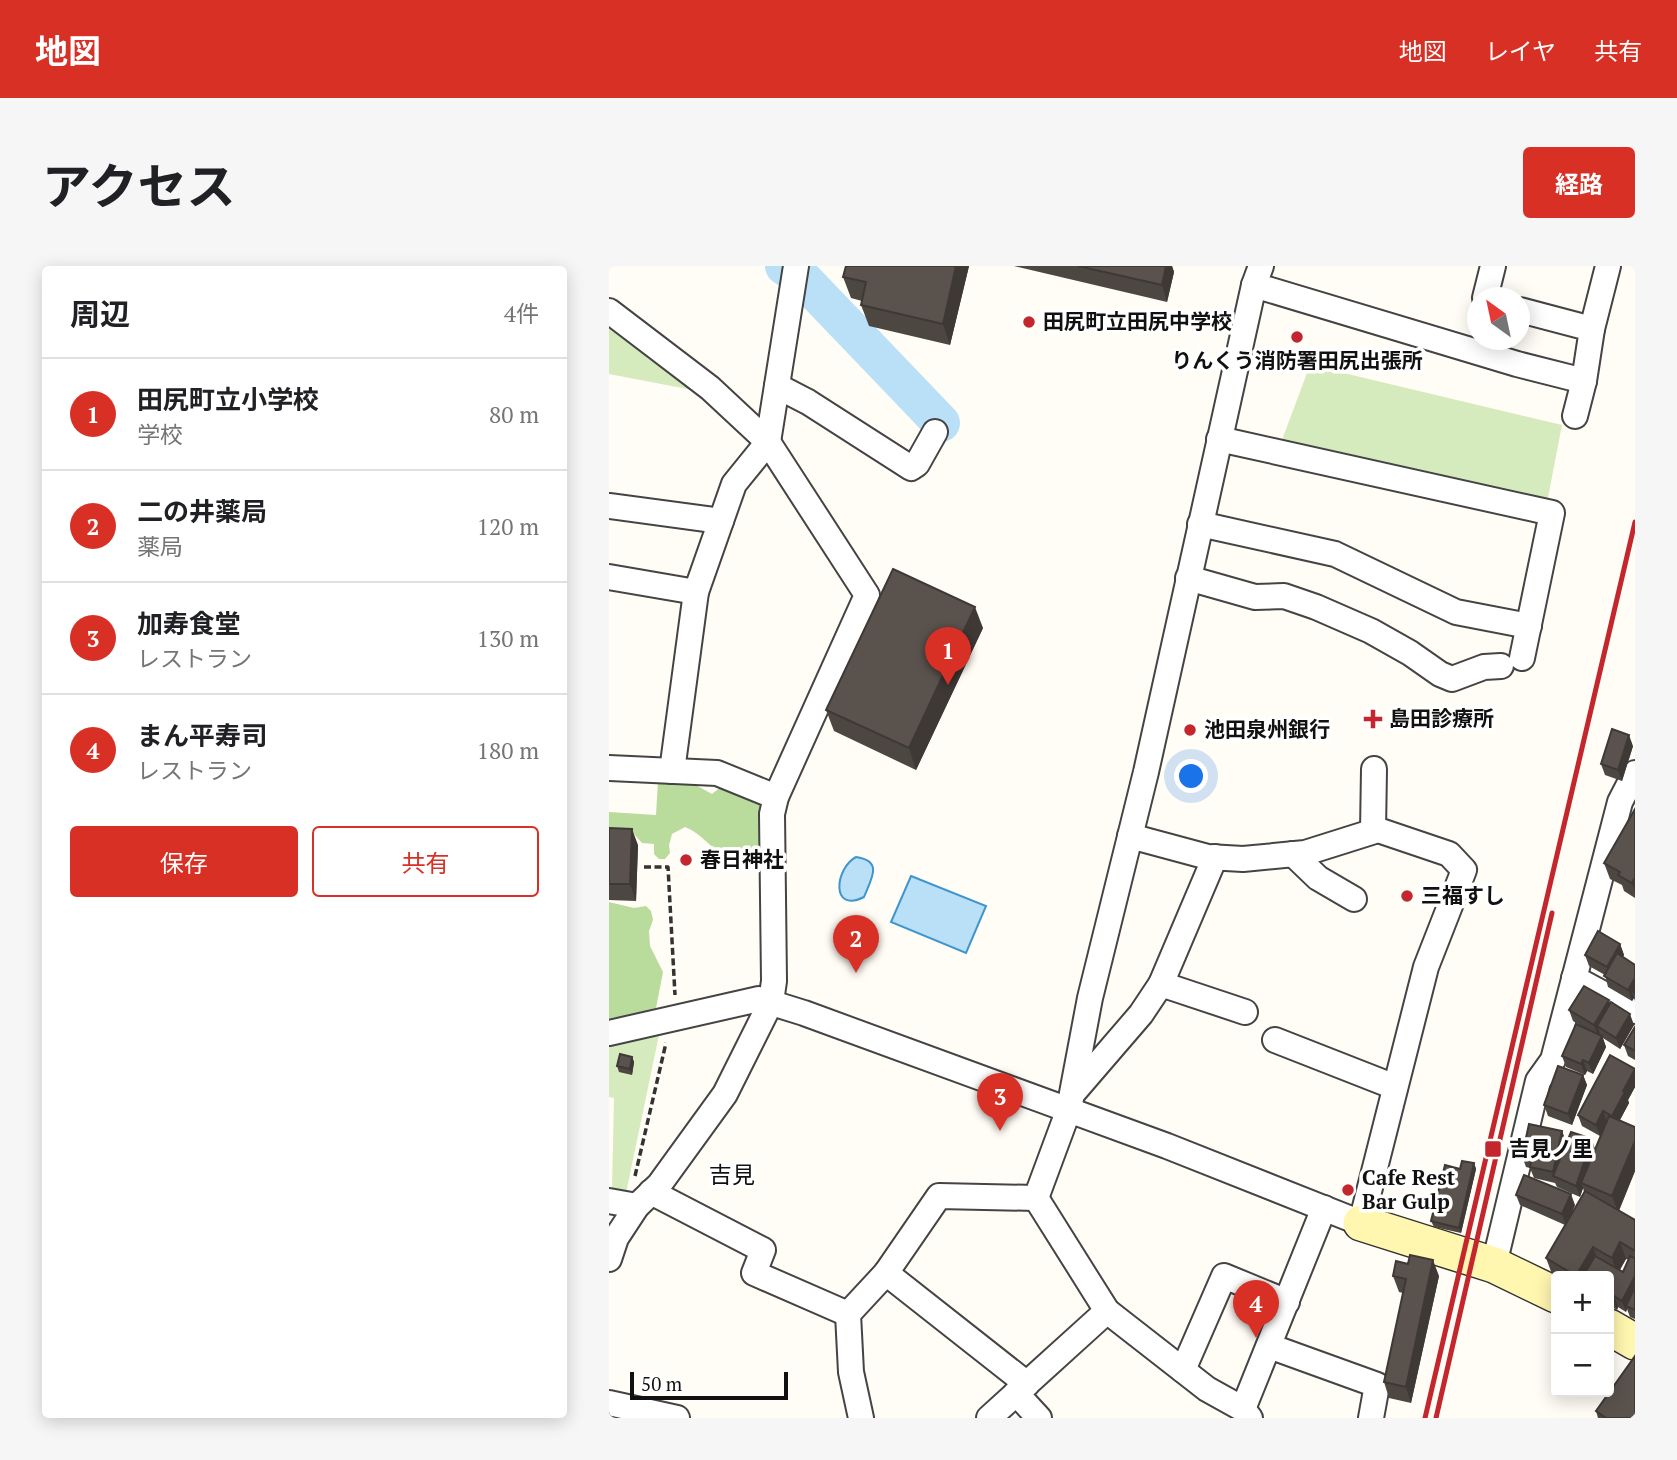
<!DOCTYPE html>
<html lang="ja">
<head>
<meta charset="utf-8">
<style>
	body { margin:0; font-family:"PT Serif","Noto Sans JP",serif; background:#f6f6f6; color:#202124 }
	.controls { position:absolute; right:21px; bottom:21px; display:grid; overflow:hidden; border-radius:7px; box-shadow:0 4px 18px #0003 }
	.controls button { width:63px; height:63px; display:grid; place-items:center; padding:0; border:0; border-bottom:2px solid #e0e0e0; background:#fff; color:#202124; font:35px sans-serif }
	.compass { position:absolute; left:858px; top:21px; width:63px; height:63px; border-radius:50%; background:#fff; box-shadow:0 4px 18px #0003; rotate:327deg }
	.scale { position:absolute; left:21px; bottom:18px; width:158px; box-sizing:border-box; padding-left:7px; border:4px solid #111; border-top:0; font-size:19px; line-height:24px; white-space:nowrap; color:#111; -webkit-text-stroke:5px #fff; paint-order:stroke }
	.you { position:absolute; left:583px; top:511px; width:24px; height:24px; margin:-18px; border:5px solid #fff; border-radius:50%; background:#1a73e8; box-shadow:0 0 0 10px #1a73e833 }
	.badge { display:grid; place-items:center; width:46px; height:46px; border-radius:50%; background:#d93025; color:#fff; font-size:23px; font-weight:700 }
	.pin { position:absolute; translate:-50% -58px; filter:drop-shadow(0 2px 4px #0008) }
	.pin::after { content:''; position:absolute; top:37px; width:24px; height:21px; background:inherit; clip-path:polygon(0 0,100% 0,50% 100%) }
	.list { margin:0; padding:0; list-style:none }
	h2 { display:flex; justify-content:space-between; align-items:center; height:91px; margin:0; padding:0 28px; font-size:30px }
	h2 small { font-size:23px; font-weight:400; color:#757577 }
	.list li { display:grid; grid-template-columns:46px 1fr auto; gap:21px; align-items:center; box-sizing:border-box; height:112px; padding:0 28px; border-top:2px solid #e0e0e0 }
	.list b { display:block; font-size:26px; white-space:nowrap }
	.list p { margin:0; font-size:23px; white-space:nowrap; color:#757577 }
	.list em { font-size:23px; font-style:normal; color:#757577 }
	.actions { display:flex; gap:14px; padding:21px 28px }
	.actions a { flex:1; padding:16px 0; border:2px solid #d93025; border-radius:7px; text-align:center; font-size:24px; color:#d93025 }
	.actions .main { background:#d93025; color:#fff }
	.map { position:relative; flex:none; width:1026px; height:1152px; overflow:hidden; border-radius:7px }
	header { display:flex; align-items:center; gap:42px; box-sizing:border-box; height:98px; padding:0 35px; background:#d93025; color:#fff }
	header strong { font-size:33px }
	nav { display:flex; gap:38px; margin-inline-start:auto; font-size:24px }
	.intro { display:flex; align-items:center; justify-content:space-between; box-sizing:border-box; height:168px; padding:0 42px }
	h1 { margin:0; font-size:49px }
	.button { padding:18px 32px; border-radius:7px; background:#d93025; color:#fff; font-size:24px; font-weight:700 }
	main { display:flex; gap:42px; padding:0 42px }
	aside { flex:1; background:#fff; border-radius:7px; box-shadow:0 4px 18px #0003 }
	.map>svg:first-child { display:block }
</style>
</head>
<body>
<header>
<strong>地図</strong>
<nav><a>地図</a><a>レイヤ</a><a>共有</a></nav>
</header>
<div class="intro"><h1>アクセス</h1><a class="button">経路</a></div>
<main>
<aside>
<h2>周辺<small>4件</small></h2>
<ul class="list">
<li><span class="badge">1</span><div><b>田尻町立小学校</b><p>学校</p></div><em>80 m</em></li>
<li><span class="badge">2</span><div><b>二の井薬局</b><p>薬局</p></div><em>120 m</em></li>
<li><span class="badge">3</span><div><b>加寿食堂</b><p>レストラン</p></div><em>130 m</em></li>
<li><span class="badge">4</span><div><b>まん平寿司</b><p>レストラン</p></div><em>180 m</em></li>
</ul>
<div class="actions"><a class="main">保存</a><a>共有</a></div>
</aside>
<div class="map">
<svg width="1026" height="1152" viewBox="0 0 1026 1152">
	<rect width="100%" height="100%" fill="#fffdf5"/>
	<!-- green -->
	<g fill="#d5ebbd">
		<path d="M0,58L36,86L38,92L94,126L0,108Z"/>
		<path d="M701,99L953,159L937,242L670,182Z"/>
		<path d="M50,769L17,927L3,923L5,832L0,831V780Z"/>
	</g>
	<!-- forest -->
	<g fill="#b9dc9c">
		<path d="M49,515L83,517L103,528L113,520L150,533L155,594L148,598L136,594H120C103,584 94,568 76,561L63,568L60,579L61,587L56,593H50L45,588V578L33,577L25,568L0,575V546L47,549Z"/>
		<path d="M0,636L25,642L37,640L42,645L44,654L40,665L41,680L54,706L47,742L0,754Z"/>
	</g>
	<!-- water -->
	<g fill="#b9e0f7" stroke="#3f96cf" stroke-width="2">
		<path d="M247,591C275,595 262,613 255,631C221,648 226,602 247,591Z"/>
		<path d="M302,610L377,640L357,687L282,656Z"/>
	</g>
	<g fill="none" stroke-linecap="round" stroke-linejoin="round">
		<!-- river -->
		<path stroke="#b9e0f7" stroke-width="38" d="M175,0L194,13L332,157"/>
		<!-- street casing -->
		<g stroke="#444" stroke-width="28">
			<g id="street">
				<path d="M645,19L908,98L975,115"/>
				<path d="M876,32L884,0"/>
				<path d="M911,44L983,63L975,115L966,150"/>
				<path d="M0,45L101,122L159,176L258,329L167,531L163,548L165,715L162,736L116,828L50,919L28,940L7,972L0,993"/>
				<path d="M983,63L999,0"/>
				<path d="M168,120L199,136L302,202L308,198L326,166"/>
				<path d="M610,173L943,247L913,392"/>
				<path d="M0,240L112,255"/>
				<path d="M591,258L726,288L847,346L920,360"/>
				<path d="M0,311L87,326L125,218L159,176L187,0"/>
				<path d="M579,312L646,331L675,330L707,341L762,365L801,387L831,408L843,413L875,401L892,400"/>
				<path d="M0,502L108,507L167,531"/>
				<path d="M63,505L87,326"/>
				<path d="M764,565L765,503"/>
				<path d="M684,588L709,612L745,633"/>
				<path d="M965,712L1026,745"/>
				<path d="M552,718L636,746"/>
				<path d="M0,767L150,733L195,747L558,880L752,957L817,701L855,604L840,588L769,564L696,587L634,593L599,591L521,570"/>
				<path d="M666,774L786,821"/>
				<path d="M464,827L532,748L552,718L606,591"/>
				<path d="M42,926L154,984L145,1007L239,1048"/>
				<path d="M427,932L460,843L481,732L537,506L645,19L652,0"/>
				<path d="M427,932L498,1045L598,1123L634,1143L641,1152"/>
				<path d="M0,935L28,940"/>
				<path d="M885,999L929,815L944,794L1011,536L1026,507"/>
				<path d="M277,1007L418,1118"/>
				<path d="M660,1080L768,1119L762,1152"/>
				<path d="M574,1104L615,1010L678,1036"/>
				<path d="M407,1127L430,1152"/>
				<path d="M0,1137L68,1152"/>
				<path d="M634,1143L715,942"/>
				<path d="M252,1152L242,1106L239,1048L277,1007L330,930L427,932"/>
				<path d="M380,1152L498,1045"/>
			</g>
		</g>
		<!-- secondary casing -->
		<g stroke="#333" stroke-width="38">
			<g id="secondary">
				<path d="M752,957L885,999L947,1029"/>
				<path d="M1000,1061L1026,1076"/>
			</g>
		</g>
		<!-- path -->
		<g stroke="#333" stroke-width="3.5" stroke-dasharray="7 3.5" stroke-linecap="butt">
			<path d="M35,601H59L66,729"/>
			<path d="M26,910L57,777"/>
		</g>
		<!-- street -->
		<use href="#street" stroke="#fff" stroke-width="24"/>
		<!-- secondary -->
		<use href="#secondary" stroke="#fff6b0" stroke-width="35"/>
		<!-- rail -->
		<g stroke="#c4262e" stroke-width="5">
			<path d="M816,1152L1026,256"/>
			<path d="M827,1152L943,647"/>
		</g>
	</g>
	<!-- wall -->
	<g fill="#4d4742" fill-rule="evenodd">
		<path d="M237,0H360L341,79L260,60L252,39L253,35L242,32L234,11Z"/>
		<path d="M405,0H563L565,6L558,36Z"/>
		<path d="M374,362L307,504L225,465L217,444Z"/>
		<path d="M1024,480L1013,515L996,509L992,498Z"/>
		<path d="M1026,543V632L1015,625L1013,619L1001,613L995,597Z"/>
		<path d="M0,562L29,579L27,635L0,634Z"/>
		<path d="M1011,678L1015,689L1013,691L1026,699V735L1025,732L1023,735L999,721L996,709L980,700L976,689Z"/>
		<path d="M1001,738L1025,759L1011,783L994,772L997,781L984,808L978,805L976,809L957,801L953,790L974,761L964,755L960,744Z"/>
		<path d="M1026,761V794L1019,790L1015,779Z"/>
		<path d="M23,791L25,796L23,809L10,806L8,800Z"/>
		<path d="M1026,802V821L1019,834L1020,837L1011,854L1026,861V905L1010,945L1026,954V1053L1021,1051L1018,1043L1017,1046L1009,1041L1008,1044L1000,1039V1010L947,1011L943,1008L937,992L956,959L911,939L907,929L966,939L962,949L975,926L974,922L971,931L948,921L946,917L925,912L921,902L917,901L913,890L953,865L957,876L956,881L983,873L986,884L998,856L991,870L973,860L969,849ZM1017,993L1020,994L1014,1006L1011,1004Z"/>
		<path d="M974,809L978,819L963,859L939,850L935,839Z"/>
		<path d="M865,897L867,903L852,967L825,961L822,955L851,903Z"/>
		<path d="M784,1010H830L802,1137L780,1132L775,1116L794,1027L790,1026Z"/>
		<path d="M987,1145L1026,1152H989Z"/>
	</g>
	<!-- shaded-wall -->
	<g fill="#3f3936">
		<path d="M347,0H360L341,79L334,58Z"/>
		<path d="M557,0H563L565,6L558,36L553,19Z"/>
		<path d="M366,341L374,362L307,504L300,482Z"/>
		<path d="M1020,469L1024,480L1013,515L1009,504Z"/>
		<path d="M23,563L29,579L27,635L21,618Z"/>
		<path d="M1025,613L1026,618V626L1023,617Z"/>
		<path d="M1011,678L1015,689L1002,712L998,701Z"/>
		<path d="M1026,712V728L1023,726L1025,732L1023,735L1019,724Z"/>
		<path d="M1000,734L1004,745L988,760L991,767L989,770L985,759Z"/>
		<path d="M1021,748L1025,759L1011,783L1007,772Z"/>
		<path d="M993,770L997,781L984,808L980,797Z"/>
		<path d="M23,791L25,796L23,809L21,803Z"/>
		<path d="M974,794L978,805L976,809L972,798Z"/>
		<path d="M1026,803V821L1019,834L1020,837L1007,861L1003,850L1014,825Z"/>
		<path d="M974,809L978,819L963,859L959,848Z"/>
		<path d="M994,845L998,856L991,870L987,859Z"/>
		<path d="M953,865L957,876L949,912L946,911L944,906Z"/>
		<path d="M983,873L986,884L972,917L974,922L971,931L967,920Z"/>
		<path d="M1026,875V905L1009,946L1003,930Z"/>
		<path d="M865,897L867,903L852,967L850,962Z"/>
		<path d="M962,928L966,939L957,959L953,948Z"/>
		<path d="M1011,976L1017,993L1008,1008L1003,992Z"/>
		<path d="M984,981L990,997L982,1010H967Z"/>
		<path d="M824,994L830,1010L802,1137L797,1121Z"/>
		<path d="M1026,1010V1028L1017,1040L1018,1043L1017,1046L1013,1035Z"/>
		<path d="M1005,1030L1009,1041L1008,1044L1004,1033Z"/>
	</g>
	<!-- building -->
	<g fill="#5a524d" stroke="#3f3936" stroke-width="2">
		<path d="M237,0H347L334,58L252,39L257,16L234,11Z"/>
		<path d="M469,0H557L553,19Z"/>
		<path d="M284,303L366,341L300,482L217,444Z"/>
		<path d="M1003,463L1020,469L1009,504L992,498Z"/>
		<path d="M1026,543V614L1025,613L1023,617L1009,609L1011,606L995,597Z"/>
		<path d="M0,562L23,563L21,618H0Z"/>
		<path d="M989,665L1011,678L998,701L976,689Z"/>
		<path d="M1008,687L1026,699V712L1019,724L995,710Z"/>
		<path d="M975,720L1000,734L985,759L960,744Z"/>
		<path d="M1002,736L1021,748L1007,772L988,760Z"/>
		<path d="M967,758L993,770L980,797L974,794L972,798L953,790Z"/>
		<path d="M1026,761V785L1015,779Z"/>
		<path d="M11,788L23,791L21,803L8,800Z"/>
		<path d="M1001,789L1026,803L1014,825L1016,826L1003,850L994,845L987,859L969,849Z"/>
		<path d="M949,800L974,809L959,848L935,839Z"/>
		<path d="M1000,850L1026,861V875L1003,930L972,917Z"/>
		<path d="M920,858L953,865L944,906L921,901L923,893L913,890Z"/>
		<path d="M962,866L983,873L967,920L944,910Z"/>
		<path d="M853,895L865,897L850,962L822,955L836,899L851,903Z"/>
		<path d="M915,909L962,928L953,948L907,929Z"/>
		<path d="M976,925L1026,954V985L1011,976L1003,992L984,981L967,1010L937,992Z"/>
		<path d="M801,989L824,994L797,1121L775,1116L797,1013L784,1010L787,995L799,998Z"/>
		<path d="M986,990L1014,1006L1021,990L1026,992V1010L1013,1035L1005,1030L1004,1033L1000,1031V1010H974Z"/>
		<path d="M1026,1021V1044L1017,1040Z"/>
		<path d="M1026,1090V1152H997L987,1145Z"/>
	</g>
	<!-- markers -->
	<g fill="#c4262e" stroke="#fff" stroke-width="2.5">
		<circle cx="420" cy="56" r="7"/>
		<circle cx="688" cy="71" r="7"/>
		<path d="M760.5 442.5h7v7h7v7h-7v7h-7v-7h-7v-7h7z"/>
		<circle cx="581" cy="464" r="7"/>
		<circle cx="77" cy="594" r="7"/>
		<circle cx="798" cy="630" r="7"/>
		<rect x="875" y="874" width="18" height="18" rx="3.5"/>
		<circle cx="739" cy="924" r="7"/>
	</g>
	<g text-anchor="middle" stroke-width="7" stroke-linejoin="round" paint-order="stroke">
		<!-- poi labels -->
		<g font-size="21" font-weight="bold" fill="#111" stroke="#fff" text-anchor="start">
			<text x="434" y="63">田尻町立田尻中学校</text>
			<text x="688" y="102" text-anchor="middle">りんくう消防署田尻出張所</text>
			<text x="780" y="460">島田診療所</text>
			<text x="595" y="471">池田泉州銀行</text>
			<text x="91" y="601">春日神社</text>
			<text x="812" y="637">三福すし</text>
			<text x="900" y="890">吉見ノ里</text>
			<text x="753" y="919">Cafe Rest<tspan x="753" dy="24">Bar Gulp</tspan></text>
		</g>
		<!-- neighbourhood labels -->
		<g font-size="23" fill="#111" stroke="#fff">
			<text x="123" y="917">吉見</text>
		</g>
	</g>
</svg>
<div class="controls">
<button>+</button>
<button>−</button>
</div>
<svg class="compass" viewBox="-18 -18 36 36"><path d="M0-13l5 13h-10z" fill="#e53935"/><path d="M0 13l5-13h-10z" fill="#757577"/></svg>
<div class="scale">50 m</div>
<div class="you"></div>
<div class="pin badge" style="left:339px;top:419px">1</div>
<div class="pin badge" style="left:247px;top:707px">2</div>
<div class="pin badge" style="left:391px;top:865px">3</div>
<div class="pin badge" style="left:647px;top:1072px">4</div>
</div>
</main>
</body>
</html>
